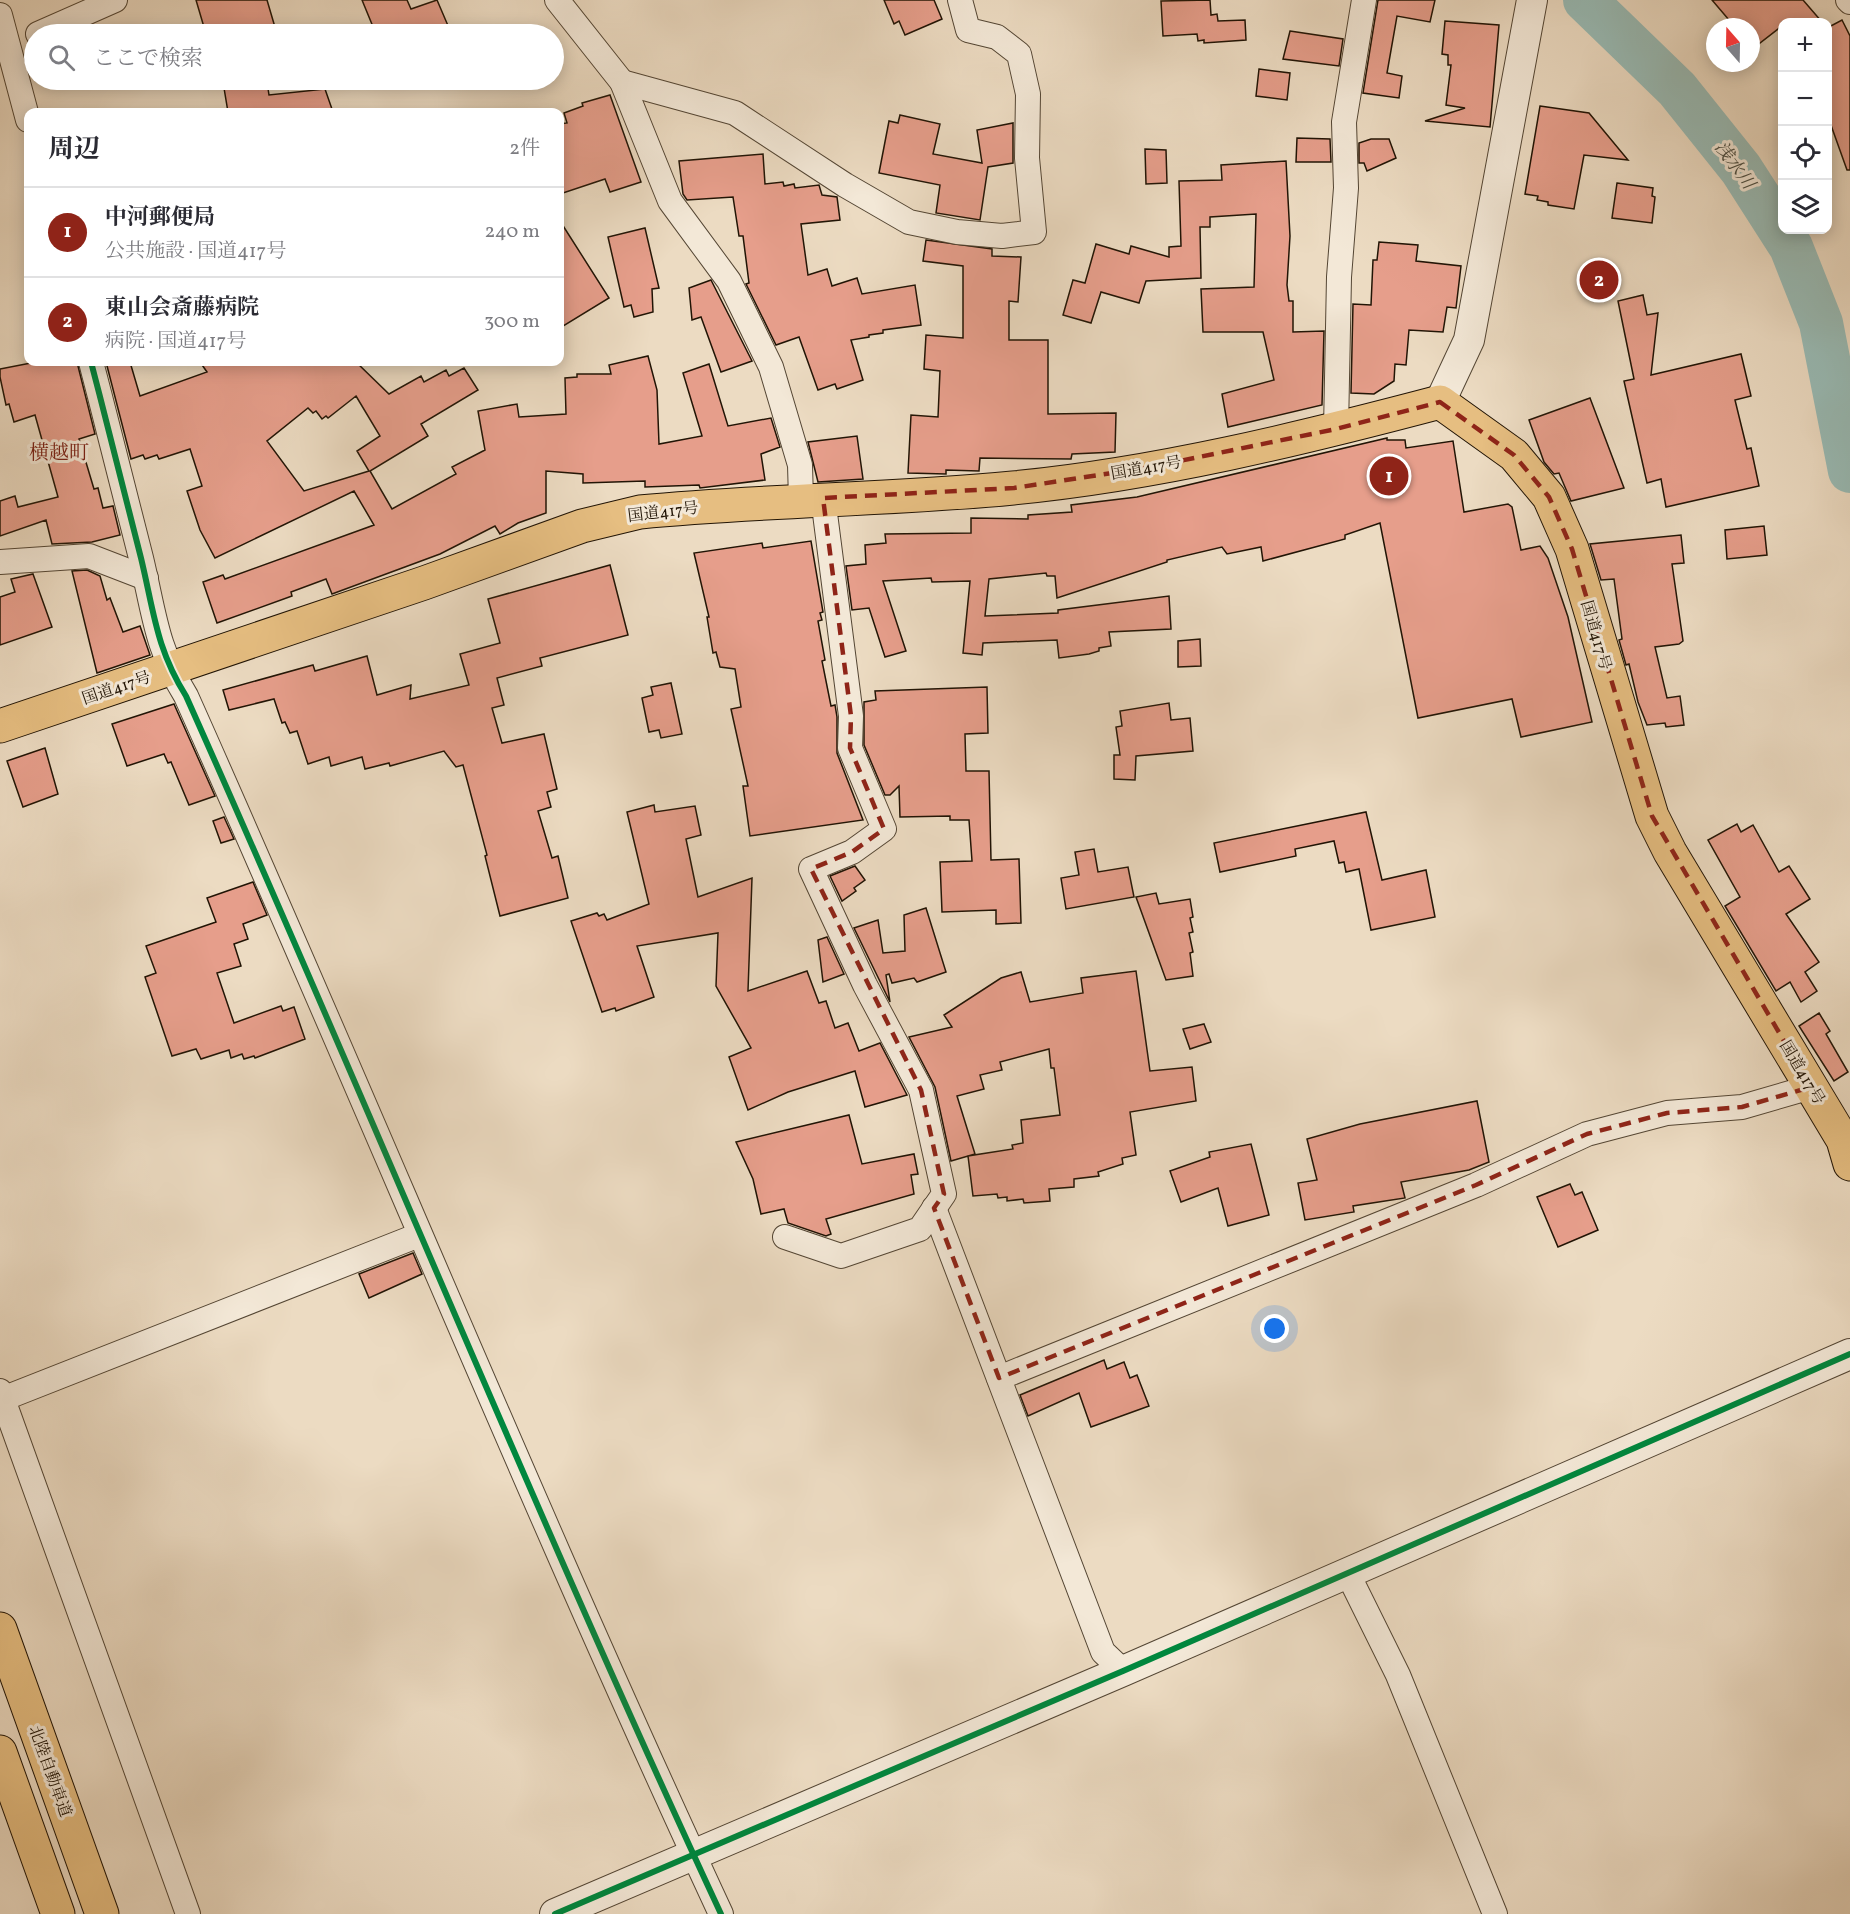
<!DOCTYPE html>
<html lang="ja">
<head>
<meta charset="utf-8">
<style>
	body { margin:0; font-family:Vollkorn,"Noto Serif JP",serif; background:#f2f2f3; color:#2b2b33 }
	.controls { position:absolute; right:18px; top:18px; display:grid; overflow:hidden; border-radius:12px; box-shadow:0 3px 15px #0003 }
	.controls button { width:54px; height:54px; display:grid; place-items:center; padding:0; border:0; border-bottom:2px solid #e1e1e2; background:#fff; color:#2b2b33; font:30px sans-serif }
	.compass { position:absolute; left:1706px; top:18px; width:54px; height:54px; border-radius:50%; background:#fff; box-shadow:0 3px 15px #0003; rotate:340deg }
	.you { position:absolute; left:1275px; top:1329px; width:21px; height:21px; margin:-15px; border:4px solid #fff; border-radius:50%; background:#1a73e8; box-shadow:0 0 0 9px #1a73e833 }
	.badge { display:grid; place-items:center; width:39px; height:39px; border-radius:50%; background:#8f2418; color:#fff; font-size:20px; font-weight:700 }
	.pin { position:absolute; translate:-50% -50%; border:3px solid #fff; box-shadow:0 2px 6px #0006 }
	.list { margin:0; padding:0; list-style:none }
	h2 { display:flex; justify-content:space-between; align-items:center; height:78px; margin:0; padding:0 24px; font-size:26px }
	h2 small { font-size:20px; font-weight:400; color:#7c7c81 }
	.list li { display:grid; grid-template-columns:39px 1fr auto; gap:18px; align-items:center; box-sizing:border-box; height:90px; padding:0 24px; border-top:2px solid #e1e1e2 }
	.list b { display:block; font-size:22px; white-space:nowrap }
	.list p { margin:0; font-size:20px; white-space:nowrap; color:#7c7c81 }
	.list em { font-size:20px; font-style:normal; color:#7c7c81 }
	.icon { flex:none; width:33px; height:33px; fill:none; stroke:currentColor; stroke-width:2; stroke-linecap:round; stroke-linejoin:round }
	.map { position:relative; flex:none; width:1850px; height:1914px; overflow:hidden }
	.search { position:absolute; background:#fff; box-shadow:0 3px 15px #0003; left:24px; top:24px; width:540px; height:66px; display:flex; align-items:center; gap:15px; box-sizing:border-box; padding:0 21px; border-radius:33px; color:#7c7c81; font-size:22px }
	.panel { position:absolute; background:#fff; box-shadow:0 3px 15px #0003; left:24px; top:108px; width:540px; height:258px; border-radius:12px }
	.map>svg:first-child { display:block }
</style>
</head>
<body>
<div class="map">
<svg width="1850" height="1914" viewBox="0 0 1850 1914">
	<rect width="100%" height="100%" fill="#ecdbc2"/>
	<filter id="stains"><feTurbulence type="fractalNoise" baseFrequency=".00333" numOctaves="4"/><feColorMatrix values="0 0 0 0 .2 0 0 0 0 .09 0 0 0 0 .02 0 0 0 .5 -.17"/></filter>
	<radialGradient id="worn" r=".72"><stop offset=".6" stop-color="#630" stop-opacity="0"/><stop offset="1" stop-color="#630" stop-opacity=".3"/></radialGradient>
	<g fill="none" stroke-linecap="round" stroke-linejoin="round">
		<!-- river -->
		<path stroke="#99bbb5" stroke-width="44" d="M1585,0L1677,89L1741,169L1791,247L1821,323L1850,471"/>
	</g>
	<!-- building -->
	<g fill="#e69e8b" stroke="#211405" stroke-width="1.5" fill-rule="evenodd">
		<path d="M196,0H267L277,34H206Z"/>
		<path d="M362,0H407L411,9L437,0L449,28L435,34H376Z"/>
		<path d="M884,0H934L942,19L905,35L899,21L894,24Z"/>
		<path d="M1210,0L1211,15L1217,14L1218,21L1245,20L1246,40L1204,43V40L1198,41L1197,34L1163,36L1161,1Z"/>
		<path d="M1378,0H1435L1430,22L1397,16L1387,73L1402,76L1399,98L1363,93Z"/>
		<path d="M1712,0H1803L1822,22H1782V26L1751,50V27H1735Z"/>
		<path d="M1842,20L1850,36V170H1847L1827,114V28Z"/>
		<path d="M1445,21L1499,25L1490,127L1425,121L1465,108L1446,105L1451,65H1448V55L1442,54Z"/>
		<path d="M1290,31L1343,39L1339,66L1283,59Z"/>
		<path d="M1259,69L1290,73L1287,100L1256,96Z"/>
		<path d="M267,82L269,95L325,89L333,112H228L224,88Z"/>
		<path d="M610,95L641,182L610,192L605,179L560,194V124L567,123L564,113L583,106L582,103Z"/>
		<path d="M1540,106L1589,113L1628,160L1584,155L1574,209L1548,205V202L1537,200L1538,196L1525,194Z"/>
		<path d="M900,115L940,124L933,154L982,163L977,130L1013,123V163L988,167L980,220L936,213L940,185L879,173L889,121L898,123Z"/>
		<path d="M1297,138L1330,139L1331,162H1296Z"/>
		<path d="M1371,139H1389L1396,158L1367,171L1364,163H1359V143Z"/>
		<path d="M1145,149L1166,150L1167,183L1146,184Z"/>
		<path d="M763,154L765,184L783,182L784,186L794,184L795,188L819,185L822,195L837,197L840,220L801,224L808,275L827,269L832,286L857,278L862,294L915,285L921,325L883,330V333L869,335V337L851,340L863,380L837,389L835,384L818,390L799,337L776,345L746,284L749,283L743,236H739L733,197L687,200L683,194L679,161Z"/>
		<path d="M1286,161L1290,236L1287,285L1289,301H1293V332L1324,331L1322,405L1228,427L1222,394L1274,380L1263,332H1203L1201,289L1254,287L1256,214L1210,217V227H1200L1201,278L1146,281L1139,303L1101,292L1091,323L1063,315L1073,280L1085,283L1096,244L1129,254L1131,246L1169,257V247L1181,246L1179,181L1222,180L1221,165Z"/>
		<path d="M1617,183L1653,188L1652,196L1655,197L1652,223L1612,218Z"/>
		<path d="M560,221L609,298L560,328Z"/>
		<path d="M645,228L659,288L652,289L653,312L634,317L631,305L624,307L608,237Z"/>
		<path d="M926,240L992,249V256L1021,257L1018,302L1009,301V340H1048V414L1116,413L1115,452L1072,454L1071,459L980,458L979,471L946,470V474L908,473L911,415L938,417L940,371L924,369L926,335L963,338V266L923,261Z"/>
		<path d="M1379,242L1418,245L1416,261L1461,266L1456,308L1447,307L1443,332L1409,330L1406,365L1395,364L1394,381L1374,394L1351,393L1353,304L1371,305L1373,260H1377Z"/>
		<path d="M711,280L752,361L721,372L701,317L692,320L689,288Z"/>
		<path d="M1643,295L1647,315L1658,313L1651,375L1741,354L1751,396L1735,400L1747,449L1751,448L1759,486L1666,507L1661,479L1647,483L1624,381L1634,379L1618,301Z"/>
		<path d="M648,356L657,390L659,444L702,436L683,373L709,364L728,426L771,418L780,447L761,454L765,480L700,488L699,485L645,487V481L583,483V474L546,471V513L518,523L500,534L495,526L440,554L332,594L326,579L291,592L292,596L217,623L203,582L223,575L225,579L374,525L354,491L215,558L200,530L187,491L202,486L190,449L159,459L157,455L145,459L143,455L131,459L106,362H130L140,396L207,372L200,362H356L389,394L421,376L424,382L446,370L449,376L464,368L478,390L421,424L428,436L370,471L392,509L456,474L452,467L485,450L478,411L517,404L519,417L566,414L565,378L577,377V374H611L609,365ZM356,396L380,436L357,451L369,471L304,491L267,441L308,408L313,413L316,411L322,419L326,416L328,418Z"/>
		<path d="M36,362H77L95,434L79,439L94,489L98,488L103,508L113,506L120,535L92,542L52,544L46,520L0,536V501L15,496L18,507L58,497L35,415L14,422L9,404L6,405L0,377V369Z"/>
		<path d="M1590,398L1624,488L1571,501L1559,473L1554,474L1544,462L1529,420Z"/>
		<path d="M857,436L863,479L818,482L808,442Z"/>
		<path d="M1387,438V440H1405L1406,448L1453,441L1464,512L1508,504L1512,507L1521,550L1540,546L1548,558L1568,617L1592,722L1521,737L1512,699L1418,718L1380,523L1345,535V539L1263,561L1261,547L1227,554L1222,547L1167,560V562L1057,598L1055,576H1047L1046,573L989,579L985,616L1058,613V610L1169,596L1171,629L1109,632L1111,646L1099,648V651L1089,654L1059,658L1057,640L983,643L982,655L963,653L970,581L932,582L931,578L883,581L906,651L885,657L869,608L852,610L846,566L866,564L865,545L886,543L885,534L971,533V518L1028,519V515L1072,512L1071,505L1137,497Z"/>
		<path d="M1764,526L1767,555L1727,559L1725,530Z"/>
		<path d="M1681,535L1684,563L1672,564L1683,641L1679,644L1655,647L1667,698L1680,696L1684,725L1666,727L1665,723L1647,725L1638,702L1629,664L1626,665L1619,640L1622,639L1614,579L1601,580L1590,544Z"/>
		<path d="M811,541L823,612L820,613L822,620L818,621L825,660L822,661L831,706L835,705L837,717V753L863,820L750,836L743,786H748L731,709L741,707L735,669L720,667L716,652L713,653L707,617H709L694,553L762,543L763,548Z"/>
		<path d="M610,565L628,635L540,658L542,666L497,678L504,705L492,708L502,743L544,734L557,789L547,792L551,807L538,811L552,858L558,856L568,898L500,916L485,856L487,855L463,765L456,767L444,751L390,766L389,763L365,769L362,757L331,766L329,757L308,764L297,731L290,733L285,722L282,723L274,699L229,710L223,690L313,665L315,671L367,656L377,695L411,685L410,699L469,685L460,654L500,643L488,599Z"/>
		<path d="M87,570L100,576L107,600L110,598L123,632L140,626L150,655L97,673L72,571Z"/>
		<path d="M33,574L52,627L0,645V597L15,592L11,579Z"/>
		<path d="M1200,639L1201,666L1178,667V641Z"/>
		<path d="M671,683L682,734L661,738L659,730L649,732L642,698L653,695L651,687Z"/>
		<path d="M987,687L988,733L965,734L966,771H989L991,860L1019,859L1021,923L996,924V910L942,912L940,862L972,861L969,820H950V816L900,817L899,786L890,795H885L864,745V702L876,700L875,691Z"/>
		<path d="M1169,703L1171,720L1190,718L1193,751L1136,756L1135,780L1114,779V755H1120L1116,727L1122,726L1120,711Z"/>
		<path d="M174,704L215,796L189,805L171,762L168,763L164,754L127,766L112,724Z"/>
		<path d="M45,748L58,794L23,807L7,761Z"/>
		<path d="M654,805L655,812L695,806L701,835L686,839L698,897L752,878L748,991L807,971L819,1003L826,1001L835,1028L848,1023L859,1051L880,1043L907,1095L865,1107L855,1071L788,1092L748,1110L729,1057L751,1048L716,986L718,933L637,946L654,997L616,1011L615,1008L602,1012L571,921L597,913L599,916L604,914L607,920L649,904L627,812Z"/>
		<path d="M1366,812L1382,880L1426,870L1435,917L1371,930L1359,869L1346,872L1344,862L1339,863L1334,841L1295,849L1296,856L1220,872L1214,843Z"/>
		<path d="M224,817L234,839L221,843L213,821Z"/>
		<path d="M1737,824L1741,832L1753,825L1779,872L1789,866L1810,899L1786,914L1819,962L1805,972L1817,991L1801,1002L1790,982L1776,991L1725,906L1740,897L1708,840Z"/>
		<path d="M1094,849L1098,872L1128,867L1134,897L1066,909L1061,878L1079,875L1075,852Z"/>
		<path d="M855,866L865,880L854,888L856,891L842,901L830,876Z"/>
		<path d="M253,882L267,915L243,924L248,939L234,944L241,966L217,973L234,1023L281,1006L283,1011L294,1007L305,1039L255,1058L254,1056L244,1059L242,1054L231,1058L229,1050L201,1059L196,1049L172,1056L145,977L156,973L146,946L216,922L207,898Z"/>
		<path d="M1156,893L1159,904L1190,899L1193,917L1190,918L1193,932L1189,933L1193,952L1190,953L1193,976L1166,980L1136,897Z"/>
		<path d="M926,908L946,972L917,982L914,978L892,983L889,974L886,975L890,1002L854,928L878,920L883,953L905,951L904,915Z"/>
		<path d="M827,937L844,974L823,982L818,940Z"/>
		<path d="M1136,971L1150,1071L1192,1067L1196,1101L1130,1112L1136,1155L1122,1158L1123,1164L1098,1172L1099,1176L1074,1179V1187L1049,1189L1050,1201L1024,1203L1023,1199L1007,1201V1197L998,1198L997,1194L973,1196L968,1156L1013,1149L1012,1145L1023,1143L1021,1120L1060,1115L1054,1068H1051L1049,1049L1000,1062L1002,1070L980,1075L984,1089L957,1096L975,1154L951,1161L935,1087L909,1037L952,1027L944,1015L1001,978L1021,972L1030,1002L1083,993L1081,978Z"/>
		<path d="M1819,1013L1830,1031L1826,1034L1848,1072L1834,1081L1799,1026Z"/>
		<path d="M1204,1024L1211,1042L1190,1049L1183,1029Z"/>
		<path d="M1477,1101L1489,1162L1469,1170L1401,1182L1405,1198L1353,1206L1354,1212L1305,1220L1298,1183L1317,1180L1307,1139L1360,1124Z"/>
		<path d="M849,1115L862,1164L914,1154L918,1174L911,1175L914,1194L826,1219L831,1234L826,1236L788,1223L784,1209L761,1214L753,1179L736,1142Z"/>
		<path d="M1251,1144L1269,1215L1228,1226L1218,1188L1181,1202L1170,1171L1210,1157L1209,1152Z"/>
		<path d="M1570,1184L1575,1195L1582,1192L1598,1230L1558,1247L1537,1197Z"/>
		<path d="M413,1253L422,1274L369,1298L359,1274Z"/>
		<path d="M1104,1360L1107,1369L1124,1362L1130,1378L1137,1375L1149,1406L1091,1427L1079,1393L1028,1416L1020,1395Z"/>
	</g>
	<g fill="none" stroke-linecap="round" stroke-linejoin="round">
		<!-- minor casing -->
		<g stroke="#544634" stroke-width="26">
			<g id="minor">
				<path d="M557,0L622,82L670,201L729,281L771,367L800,465L801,499"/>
				<path d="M1848,0L1850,2"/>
				<path d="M0,15L28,120"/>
				<path d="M38,34L115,0"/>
				<path d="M622,82L735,113L845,185L909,222L957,232L1002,236L1034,232L1027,158L1028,94L1019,54L997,37L968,30L960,0"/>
				<path d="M91,362C108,427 124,492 141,558C154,612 156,648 186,696C367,1101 534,1512 721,1914"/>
				<path d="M1336,429L1339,277L1346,188L1344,122L1364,0"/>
				<path d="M0,562L89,556L146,578"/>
				<path d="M934,1208L1103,1652L1123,1671"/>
				<path d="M785,1237L841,1256L920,1229L944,1194L921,1090L865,985L811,869L852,852L884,829L850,748L851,716L823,498"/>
				<path d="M999,1378L1476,1185L1587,1134L1667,1113L1742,1107L1811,1087"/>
				<path d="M0,1391L188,1914"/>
				<path d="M0,1400L419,1235"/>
				<path d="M1348,1574L1398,1675L1495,1914"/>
			</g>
		</g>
		<!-- tertiary casing -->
		<g stroke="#544634" stroke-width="32">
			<g id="tertiary">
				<path d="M1440,402L1469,340L1532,0"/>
				<path d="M555,1914L1123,1671L1850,1354"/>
			</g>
		</g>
		<!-- trunk casing -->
		<g stroke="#211405" stroke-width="35">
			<path id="trunk" d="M0,726L424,583L582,526L640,512C764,500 889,500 1013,488C1157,474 1300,439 1440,402L1514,455L1549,497L1572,549L1652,816L1670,852L1843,1140L1850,1164"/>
		</g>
		<!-- motorway casing -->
		<g stroke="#211405" stroke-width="35">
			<g id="motorway">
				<path d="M0,1629L102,1914"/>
				<path d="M0,1752L58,1914"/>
			</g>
		</g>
		<!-- minor -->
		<use href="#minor" stroke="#f3e8d7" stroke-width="24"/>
		<!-- tertiary -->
		<use href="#tertiary" stroke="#f3e8d7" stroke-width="30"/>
		<!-- trunk -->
		<use href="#trunk" stroke="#e6be81" stroke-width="33"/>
		<!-- motorway -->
		<use href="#motorway" stroke="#e6be81" stroke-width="33"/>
		<!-- cycleway casing -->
		<g stroke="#f3e8d7" stroke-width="10">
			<g id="cycleway">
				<path d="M91,362C108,427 124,492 141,558C154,612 156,648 186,696C367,1101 534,1512 721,1914"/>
				<path d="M555,1914L1123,1671L1850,1354"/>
			</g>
		</g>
		<!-- cycleway -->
		<use href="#cycleway" stroke="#00873e" stroke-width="6"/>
	</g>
	<!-- marked area -->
	<path fill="none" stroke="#8f2418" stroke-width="4.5" stroke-dasharray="12 8" stroke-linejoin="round" d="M1440,402L1514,455L1549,497L1572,549L1652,816L1811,1087L1742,1107L1667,1113L1587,1134L1476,1185L999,1378L934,1208L944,1194L921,1090L811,869L852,852L884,829L850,748L851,716L823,498L1014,488L1145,468L1336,429Z"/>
	<g text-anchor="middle" stroke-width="6" stroke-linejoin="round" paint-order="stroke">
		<!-- street labels -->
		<g font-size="16" fill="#211405" stroke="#f3e8d7">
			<text transform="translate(1146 467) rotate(-10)" y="6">国道417号</text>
			<text transform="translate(663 511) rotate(-7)" y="6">国道417号</text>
			<text transform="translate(1597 635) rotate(74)" y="6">国道417号</text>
			<text transform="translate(116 687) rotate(-19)" y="6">国道417号</text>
			<text transform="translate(1803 1072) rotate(59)" y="6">国道417号</text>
			<text transform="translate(51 1771) rotate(70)" y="6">北陸自動車道</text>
		</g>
		<!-- water labels -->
		<g font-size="18" font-style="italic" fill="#4b4e43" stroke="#f3e8d7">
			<text transform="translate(1735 165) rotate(54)" y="6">浅水川</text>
		</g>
		<!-- quarter labels -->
		<g font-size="20" fill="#7a1f14" stroke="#f3e8d7">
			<text x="59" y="459">横越町</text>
		</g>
	</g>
	<rect width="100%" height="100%" filter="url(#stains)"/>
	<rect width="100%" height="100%" fill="url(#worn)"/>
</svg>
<div class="controls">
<button>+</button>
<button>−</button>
<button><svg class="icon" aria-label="locate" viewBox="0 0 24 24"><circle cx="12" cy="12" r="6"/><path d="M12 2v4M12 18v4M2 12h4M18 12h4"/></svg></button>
<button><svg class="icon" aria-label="layers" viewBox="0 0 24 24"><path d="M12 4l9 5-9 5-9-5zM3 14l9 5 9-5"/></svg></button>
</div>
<svg class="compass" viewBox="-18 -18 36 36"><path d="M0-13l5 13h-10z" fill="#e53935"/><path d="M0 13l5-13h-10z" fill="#7c7c81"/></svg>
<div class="you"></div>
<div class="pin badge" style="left:1389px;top:476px">1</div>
<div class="pin badge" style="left:1599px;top:280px">2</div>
<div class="search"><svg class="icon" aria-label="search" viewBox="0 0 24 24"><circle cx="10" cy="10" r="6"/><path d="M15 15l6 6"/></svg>ここで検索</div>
<section class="panel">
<h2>周辺<small>2件</small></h2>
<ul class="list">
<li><span class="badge">1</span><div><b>中河郵便局</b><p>公共施設 · 国道417号</p></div><em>240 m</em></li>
<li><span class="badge">2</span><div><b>東山会斎藤病院</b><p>病院 · 国道417号</p></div><em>300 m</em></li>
</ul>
</section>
</div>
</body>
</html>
